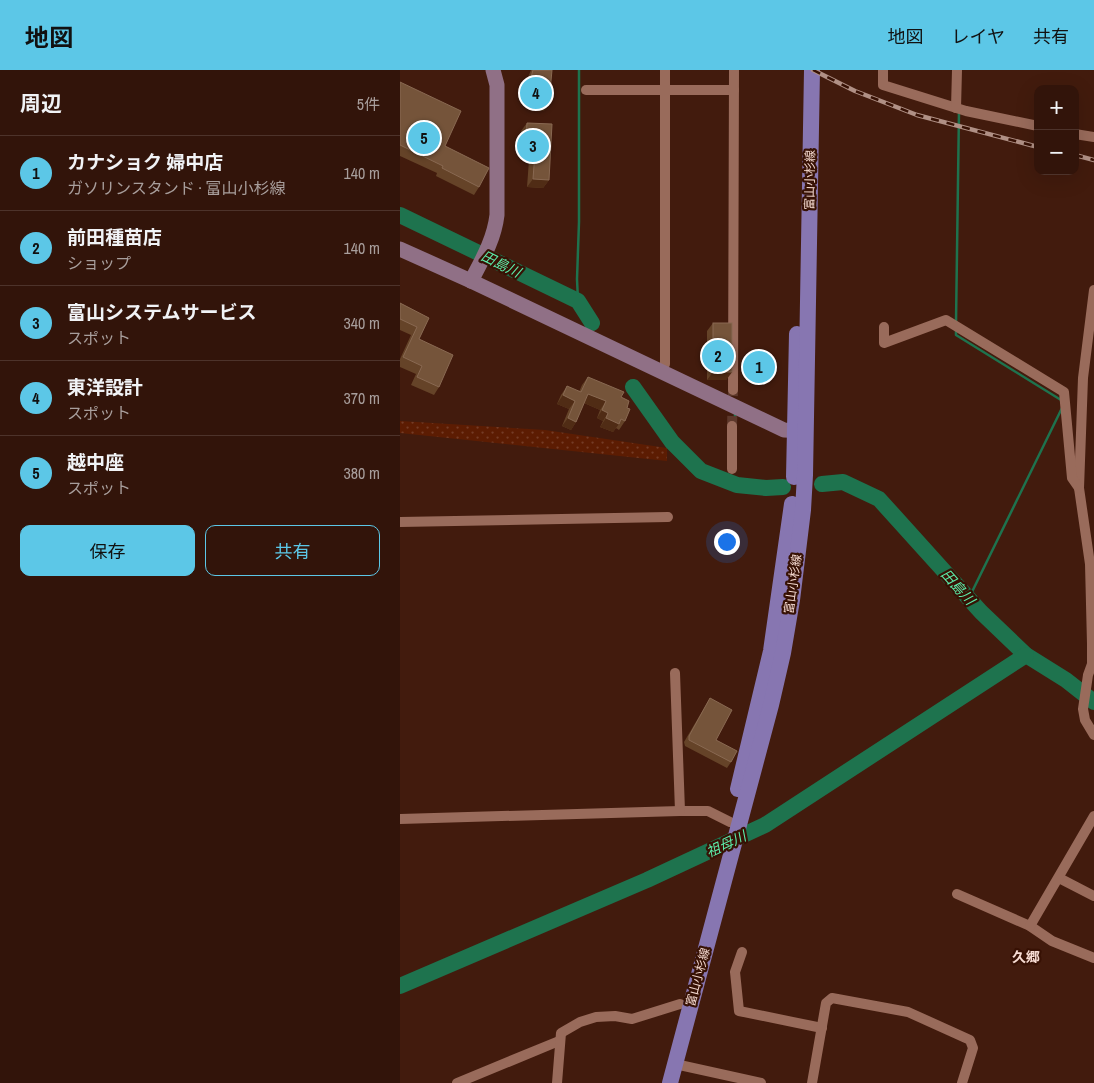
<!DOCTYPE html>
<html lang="ja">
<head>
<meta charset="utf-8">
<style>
	body { margin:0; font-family:"Archivo Narrow","Noto Sans JP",sans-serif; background:#3a1d13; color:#f1f3f6 }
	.controls { position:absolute; right:15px; top:15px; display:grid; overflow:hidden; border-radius:10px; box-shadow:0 5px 20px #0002 }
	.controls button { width:45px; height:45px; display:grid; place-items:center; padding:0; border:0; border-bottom:1px solid #4d332b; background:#32140a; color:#f1f3f6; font:25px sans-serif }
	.you { position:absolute; left:326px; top:471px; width:18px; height:18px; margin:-12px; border:4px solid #fff; border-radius:50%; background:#1a73e8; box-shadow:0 0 0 8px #1a73e833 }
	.badge { display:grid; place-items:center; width:32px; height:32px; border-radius:50%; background:#5cc7e7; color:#111; font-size:16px; font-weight:700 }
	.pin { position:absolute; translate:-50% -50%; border:2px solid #fff; box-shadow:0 1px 5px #0006 }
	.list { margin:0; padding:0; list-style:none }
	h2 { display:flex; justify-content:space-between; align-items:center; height:65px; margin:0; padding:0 20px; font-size:21px }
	h2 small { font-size:16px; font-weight:400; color:#a89e9c }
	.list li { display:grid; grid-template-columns:32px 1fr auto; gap:15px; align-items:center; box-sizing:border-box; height:75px; padding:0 20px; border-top:1px solid #4d332b }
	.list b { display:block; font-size:19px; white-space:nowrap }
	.list p { margin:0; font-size:16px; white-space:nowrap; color:#a89e9c }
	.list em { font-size:16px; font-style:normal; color:#a89e9c }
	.actions { display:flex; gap:10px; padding:15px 20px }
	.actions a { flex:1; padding:11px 0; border:1px solid #5cc7e7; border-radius:10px; text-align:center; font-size:18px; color:#5cc7e7 }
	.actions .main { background:#5cc7e7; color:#111 }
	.map { position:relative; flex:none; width:694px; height:1013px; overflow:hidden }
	header { display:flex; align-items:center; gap:30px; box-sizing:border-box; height:70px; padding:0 25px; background:#5cc7e7; color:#111 }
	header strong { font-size:24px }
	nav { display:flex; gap:28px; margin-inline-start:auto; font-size:18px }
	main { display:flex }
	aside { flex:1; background:#32140a }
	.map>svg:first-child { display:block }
</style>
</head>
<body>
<header>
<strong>地図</strong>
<nav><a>地図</a><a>レイヤ</a><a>共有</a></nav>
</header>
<main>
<aside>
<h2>周辺<small>5件</small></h2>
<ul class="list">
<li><span class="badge">1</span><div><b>カナショク 婦中店</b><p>ガソリンスタンド · 富山小杉線</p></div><em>140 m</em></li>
<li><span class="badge">2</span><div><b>前田種苗店</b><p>ショップ</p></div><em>140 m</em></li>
<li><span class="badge">3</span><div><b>富山システムサービス</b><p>スポット</p></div><em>340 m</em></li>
<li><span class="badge">4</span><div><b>東洋設計</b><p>スポット</p></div><em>370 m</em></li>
<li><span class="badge">5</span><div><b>越中座</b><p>スポット</p></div><em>380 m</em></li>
</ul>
<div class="actions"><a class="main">保存</a><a>共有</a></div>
</aside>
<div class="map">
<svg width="694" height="1013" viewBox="0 0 694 1013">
	<defs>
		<pattern id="green-dots" width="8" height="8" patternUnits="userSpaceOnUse" patternTransform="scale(1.25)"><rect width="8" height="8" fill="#5c1c02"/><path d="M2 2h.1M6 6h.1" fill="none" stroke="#743c26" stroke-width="1.8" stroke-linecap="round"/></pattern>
	</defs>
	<rect width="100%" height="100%" fill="#421b0d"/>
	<!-- green -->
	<path fill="url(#green-dots)" d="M0,351L145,360L267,378V391L0,363Z"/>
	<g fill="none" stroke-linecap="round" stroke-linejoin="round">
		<!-- stream -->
		<g stroke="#1e734e" stroke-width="2.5">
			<path d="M178,231L177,209L179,152V0"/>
			<path d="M556,253L559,41"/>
			<path d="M556,259V265L661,330"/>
			<path d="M335,356V344"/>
			<path d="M569,528L662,338"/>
		</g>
		<!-- river -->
		<g stroke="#1e734e" stroke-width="16">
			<path d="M0,145L178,231L192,253"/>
			<path d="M233,317L272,372L301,401L337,415L366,418L383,417"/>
			<path d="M422,414L443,412L479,429L581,542L626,585L666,610L694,632"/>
			<path d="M0,916L247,810L365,755L626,585"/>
		</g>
		<!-- street-tunnel -->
		<path stroke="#5d382b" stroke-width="10" stroke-dasharray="10 5" stroke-linecap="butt" d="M332,356L333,320"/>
		<!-- street -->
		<g stroke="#996b5b" stroke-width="10">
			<path d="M483,0V15L566,41L638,56"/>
			<path d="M186,20H334"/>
			<path d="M556,38L557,0"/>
			<path d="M675,64L694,67"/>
			<path d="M694,220L683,308L679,418L690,494L692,574V594L688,605L683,639L685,650L694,665"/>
			<path d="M484,257V273L546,250L664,322L672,408L679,418"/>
			<path d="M260,302L265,294V0"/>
			<path d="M333,320L334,0"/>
			<path d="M332,399V356"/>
			<path d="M0,452L268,447"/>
			<path d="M275,603L280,741H308L330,752"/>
			<path d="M0,749L280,741"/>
			<path d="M659,808L694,826"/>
			<path d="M557,824L630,856L652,871L694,888"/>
			<path d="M630,856L694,746"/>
			<path d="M342,882L335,902L339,941L422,958"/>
			<path d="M275,994L361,1013"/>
			<path d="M57,1013L159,971"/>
			<path d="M157,1013L161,963L180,952L196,947L215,946L232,949L280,934"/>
			<path d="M412,1013L426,933L432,928L508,942L570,970L573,978L562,1013"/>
		</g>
		<!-- secondary -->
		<g stroke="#907086" stroke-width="15">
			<path d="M0,179L71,211L384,360L405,361"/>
			<path d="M71,211C82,190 94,170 97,145V15L93,0"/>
		</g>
		<!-- primary -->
		<g stroke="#8776b1" stroke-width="16">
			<path d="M394,407L397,264"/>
			<path d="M338,719L371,581L392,434"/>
			<path d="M270,1013L371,635L383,583L392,530L403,440L405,405L412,0"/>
		</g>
		<!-- rail casing -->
		<g stroke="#b09085" stroke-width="4.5">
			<g id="rail">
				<path d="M413,0L455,21L517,45L638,77"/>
				<path d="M675,85L694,90"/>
			</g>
		</g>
		<!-- rail -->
		<use href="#rail" stroke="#371104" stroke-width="2.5" stroke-dasharray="8" stroke-linecap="butt"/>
	</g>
	<!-- wall -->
	<g fill="#654328">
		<path d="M131,0H152L144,41L127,39L129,27L125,20V15Z"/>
		<path d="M0,12L45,76L79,117L74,125L36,106L37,103L0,86Z"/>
		<path d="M127,53L149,110L143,118L127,117L129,90L120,89L121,61Z"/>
		<path d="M0,233L29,248L19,269L39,317L34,325L11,315L16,304L0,297V289L11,265L0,260Z"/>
		<path d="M313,253L332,302L326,310H307V261Z"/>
		<path d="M188,307L221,327L227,338L225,351L219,360L216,358L213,362L200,357L203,351L197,348L200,340L184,333L176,352L171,360L162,356L169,339L157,334L161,325L167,316L179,322L182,315Z"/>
		<path d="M310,628L316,670L331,692L327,698L285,676L284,672Z"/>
	</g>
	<!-- shaded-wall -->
	<g fill="#502c15">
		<path d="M133,31L149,33L144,41L127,39Z"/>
		<path d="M125,81L135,82L129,90L120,89Z"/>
		<path d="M133,109L149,110L143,118L127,117Z"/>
		<path d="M313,302H332L326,310H307Z"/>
		<path d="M188,324L206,331L200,340L182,332Z"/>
		<path d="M163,325L175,331L169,339L157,334Z"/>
		<path d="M202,340L208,343L203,351L197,348Z"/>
		<path d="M168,348L176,352L171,360L162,356Z"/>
		<path d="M206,348L219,354L213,362L200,357Z"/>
	</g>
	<!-- building -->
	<g fill="#75543a" stroke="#896952">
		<path d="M133,0H152L149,33L133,31L135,18L131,12V7Z"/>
		<path d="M0,12L61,41L45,76L89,98L79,117L42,98L43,96L0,75Z"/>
		<path d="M127,53L152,54L149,110L133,109L135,82L125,81Z"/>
		<path d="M0,233L29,248L19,269L53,285L39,317L17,307L22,296L3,287L17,257L0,249Z"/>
		<rect x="313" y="253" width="19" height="49"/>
		<path d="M188,307L224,322L221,327L229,331L227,338L230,339L225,351L221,349L219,354L206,348L208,343L202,340L206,331L188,324L176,352L168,348L175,331L163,325L167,316L181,322Z"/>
		<path d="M310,628L332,640L316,670L337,681L331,692L289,670V666Z"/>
	</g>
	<g text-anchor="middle" stroke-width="4.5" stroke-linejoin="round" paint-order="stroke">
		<!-- street labels -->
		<g font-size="12" fill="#f6dbd2" stroke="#371104">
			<text transform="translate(410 110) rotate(-89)" y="4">富山小杉線</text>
			<text transform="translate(393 514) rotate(-82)" y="4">富山小杉線</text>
			<text transform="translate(298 907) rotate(-75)" y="4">富山小杉線</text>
		</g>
		<!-- water labels -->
		<g font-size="14" font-style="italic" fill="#5cedaa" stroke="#371104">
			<text transform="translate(101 194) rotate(26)" y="5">田島川</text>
			<text transform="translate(558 517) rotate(48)" y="5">田島川</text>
			<text transform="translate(326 774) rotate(-25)" y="5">祖母川</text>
		</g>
		<!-- neighbourhood labels -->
		<g font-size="14" font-weight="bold" fill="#f6dbd2" stroke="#371104">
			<text x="626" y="892">久郷</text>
		</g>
	</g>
</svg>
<div class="controls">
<button>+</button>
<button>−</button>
</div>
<div class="you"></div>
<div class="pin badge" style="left:359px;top:297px">1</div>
<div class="pin badge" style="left:318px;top:286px">2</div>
<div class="pin badge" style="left:133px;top:76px">3</div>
<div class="pin badge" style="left:136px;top:23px">4</div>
<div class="pin badge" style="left:24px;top:68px">5</div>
</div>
</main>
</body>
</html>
